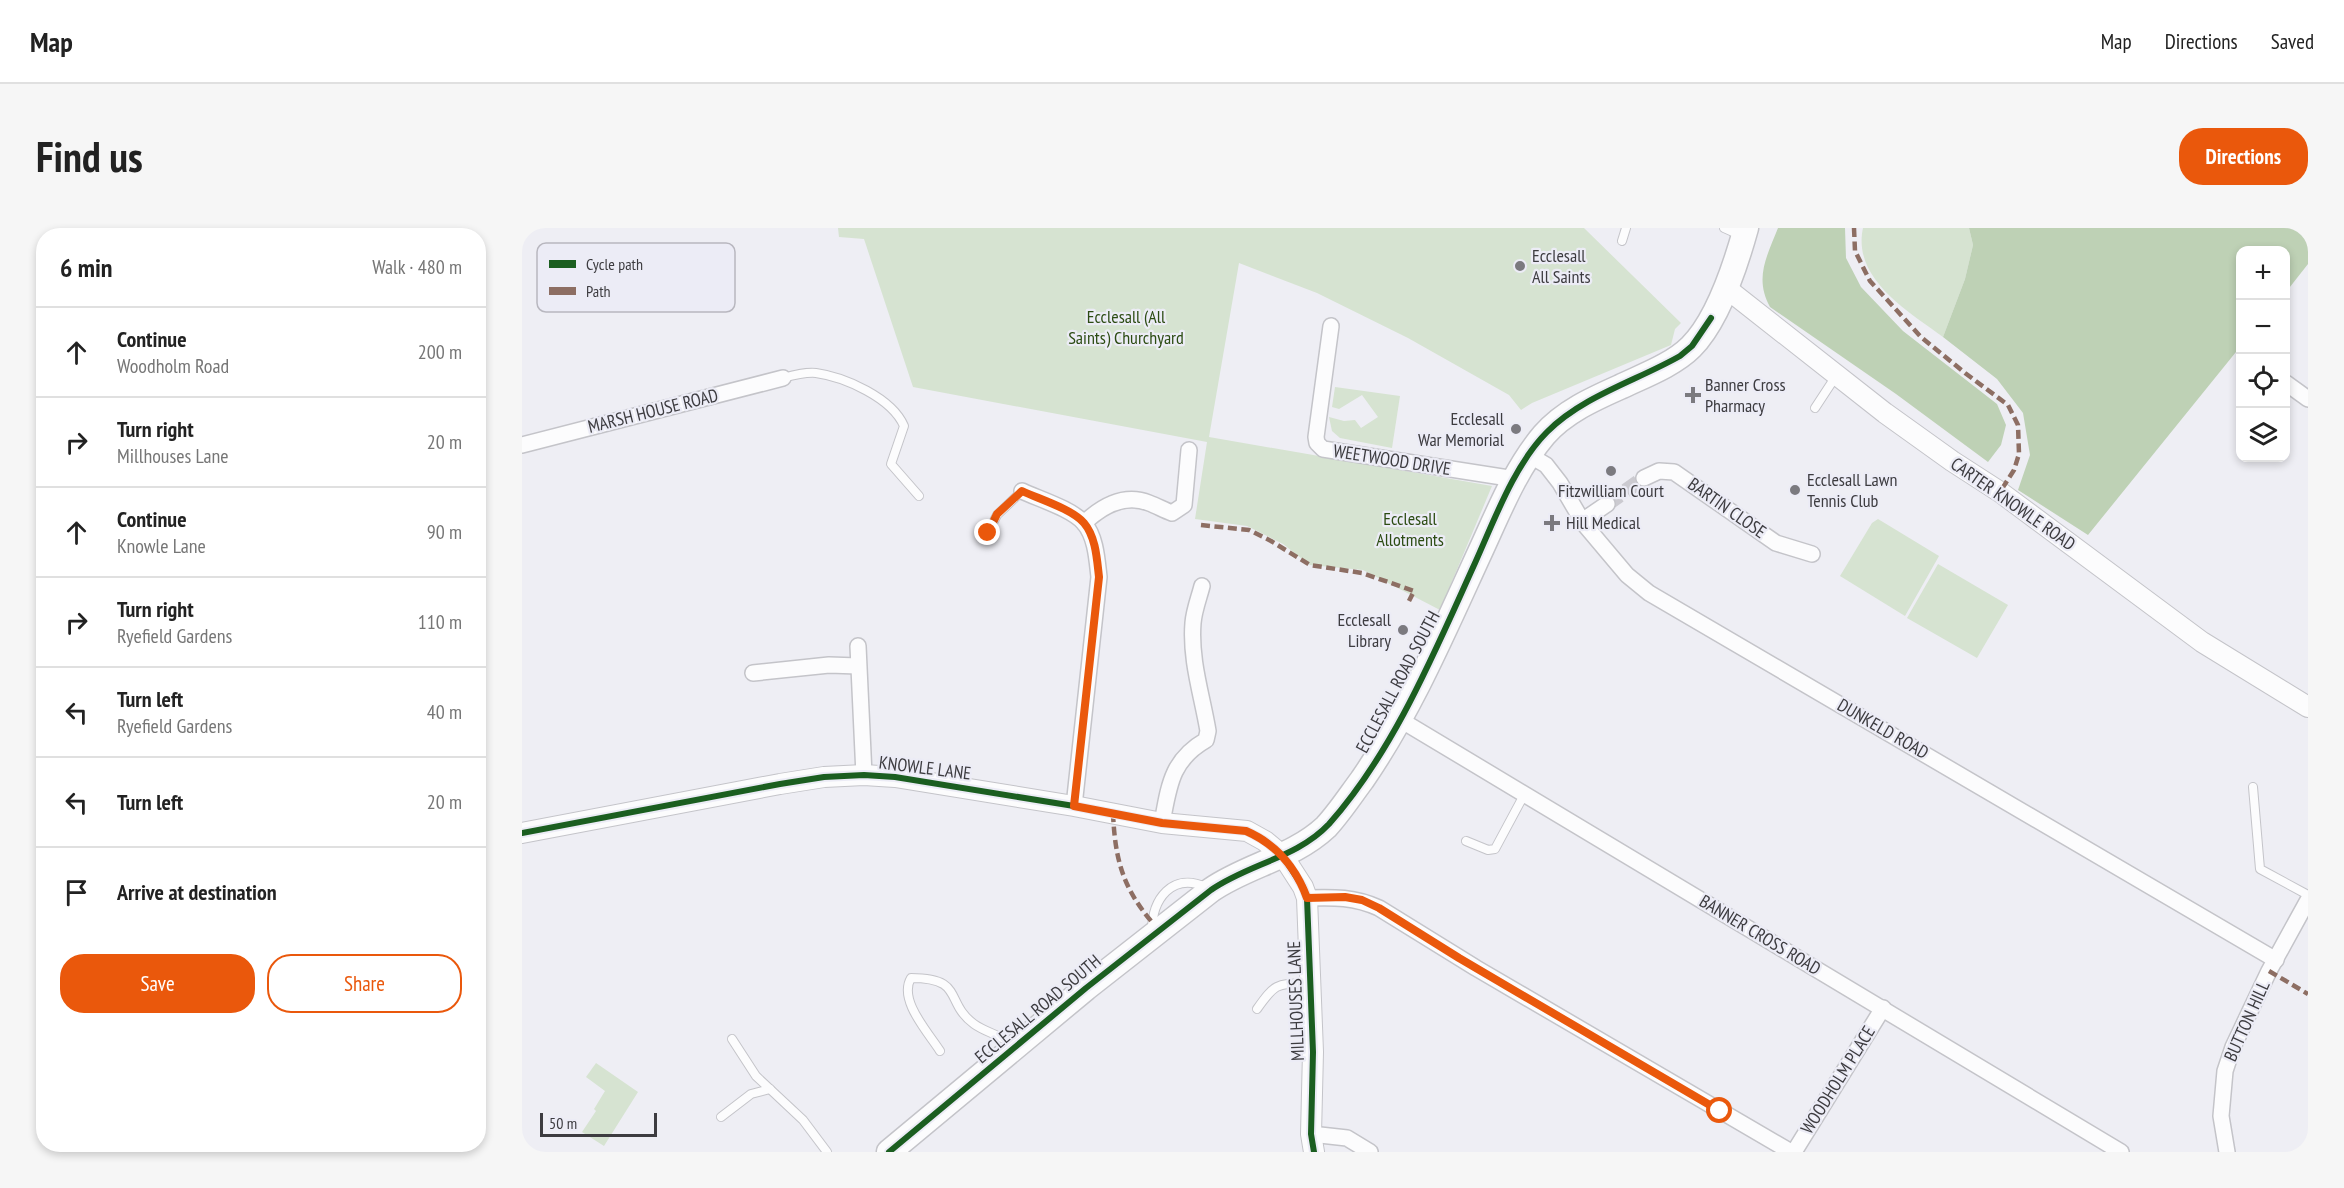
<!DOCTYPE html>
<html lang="en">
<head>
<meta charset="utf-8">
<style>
	body { margin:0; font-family:"PT Sans Narrow",sans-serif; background:#f6f6f6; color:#222 }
	.controls { position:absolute; right:18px; top:18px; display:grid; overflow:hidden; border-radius:12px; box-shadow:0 3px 9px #0003 }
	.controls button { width:54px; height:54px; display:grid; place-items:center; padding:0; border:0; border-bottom:2px solid #e0e0e0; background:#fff; color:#222; font:30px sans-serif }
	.scale { position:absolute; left:18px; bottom:15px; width:117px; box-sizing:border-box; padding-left:6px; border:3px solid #3d3c40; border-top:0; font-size:16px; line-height:21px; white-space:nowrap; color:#3d3c40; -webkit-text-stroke:4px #ececf6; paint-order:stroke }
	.stop { position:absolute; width:18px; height:18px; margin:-14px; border:4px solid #ea580c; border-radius:50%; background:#fff }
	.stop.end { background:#ea580c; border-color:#fff; box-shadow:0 2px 6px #0008 }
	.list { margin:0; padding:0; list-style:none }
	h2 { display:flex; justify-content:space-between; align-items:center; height:78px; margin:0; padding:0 24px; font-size:26px }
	h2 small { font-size:20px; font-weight:400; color:#767676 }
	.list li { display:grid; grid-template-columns:39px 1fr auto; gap:18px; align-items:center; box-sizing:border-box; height:90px; padding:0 24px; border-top:2px solid #e0e0e0 }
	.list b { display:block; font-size:22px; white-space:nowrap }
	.list p { margin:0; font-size:20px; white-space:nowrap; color:#767676 }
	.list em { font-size:20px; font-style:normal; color:#767676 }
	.actions { display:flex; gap:12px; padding:18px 24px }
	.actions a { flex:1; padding:14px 0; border:2px solid #ea580c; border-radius:24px; text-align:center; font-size:21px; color:#ea580c }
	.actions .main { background:#ea580c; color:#fff }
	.icon { flex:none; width:33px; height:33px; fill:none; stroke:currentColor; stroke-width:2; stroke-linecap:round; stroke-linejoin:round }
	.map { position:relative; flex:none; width:1786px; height:924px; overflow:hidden; border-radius:24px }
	header { display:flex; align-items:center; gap:36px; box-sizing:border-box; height:84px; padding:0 30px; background:#fff; border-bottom:2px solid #e0e0e0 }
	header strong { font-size:28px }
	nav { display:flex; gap:33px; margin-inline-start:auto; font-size:21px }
	.intro { display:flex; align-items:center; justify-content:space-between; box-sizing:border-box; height:144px; padding:0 36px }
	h1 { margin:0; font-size:42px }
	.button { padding:15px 27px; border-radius:24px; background:#ea580c; color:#fff; font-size:21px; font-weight:700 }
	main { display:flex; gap:36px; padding:0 36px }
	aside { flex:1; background:#fff; border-radius:24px; box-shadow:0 3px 9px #0003 }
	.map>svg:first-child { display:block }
</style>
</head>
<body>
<header>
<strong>Map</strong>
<nav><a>Map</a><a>Directions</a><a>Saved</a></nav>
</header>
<div class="intro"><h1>Find us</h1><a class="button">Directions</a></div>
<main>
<aside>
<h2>6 min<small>Walk · 480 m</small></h2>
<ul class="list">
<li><svg class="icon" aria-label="ahead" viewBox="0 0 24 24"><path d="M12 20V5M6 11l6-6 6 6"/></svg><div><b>Continue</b><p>Woodholm Road</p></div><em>200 m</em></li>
<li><svg class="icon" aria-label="right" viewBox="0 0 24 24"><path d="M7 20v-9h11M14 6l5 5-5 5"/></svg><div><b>Turn right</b><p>Millhouses Lane</p></div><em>20 m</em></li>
<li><svg class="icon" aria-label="ahead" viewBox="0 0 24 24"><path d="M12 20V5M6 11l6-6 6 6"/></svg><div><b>Continue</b><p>Knowle Lane</p></div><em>90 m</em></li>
<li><svg class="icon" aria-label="right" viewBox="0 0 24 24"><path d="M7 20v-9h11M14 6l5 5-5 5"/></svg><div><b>Turn right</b><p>Ryefield Gardens</p></div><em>110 m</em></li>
<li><svg class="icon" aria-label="left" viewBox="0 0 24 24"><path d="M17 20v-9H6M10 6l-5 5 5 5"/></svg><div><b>Turn left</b><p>Ryefield Gardens</p></div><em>40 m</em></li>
<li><svg class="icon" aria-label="left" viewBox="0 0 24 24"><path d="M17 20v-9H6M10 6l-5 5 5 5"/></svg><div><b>Turn left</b></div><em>20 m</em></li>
<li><svg class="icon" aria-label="arrive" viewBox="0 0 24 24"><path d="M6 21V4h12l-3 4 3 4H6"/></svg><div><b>Arrive at destination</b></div></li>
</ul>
<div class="actions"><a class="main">Save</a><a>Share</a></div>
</aside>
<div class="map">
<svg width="1786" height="924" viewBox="0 0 1786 924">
	<rect width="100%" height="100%" fill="#eeeef4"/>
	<!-- green -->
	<g fill="#d6e3d1">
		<path d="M316,0H1062L1159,95L1153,101L1149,117L1010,175L999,182L987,167L886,110L795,65L717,35L687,209L970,258L918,382L841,342L788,337L761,316L725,298L673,291L685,214L391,159L342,11L317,9Z"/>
		<path d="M1341,0H1447L1451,17L1443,51L1421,109C1386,83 1330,51 1341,0Z"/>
		<path d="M813,159L878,168L870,220L818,210L810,203L807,189L822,193L833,192L839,200L856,189L840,167L817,181L810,179Z"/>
		<path d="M1356,291L1417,328L1383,388L1318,348L1350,295Z"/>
		<path d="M1416,336L1486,377L1455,430L1385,390Z"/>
		<path d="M74,835L116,864L82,918L60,904L74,883L72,881L83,863L64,849Z"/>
	</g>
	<!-- forest -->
	<g fill="#bed1b5">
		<path d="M1256,0H1323L1324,30L1339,59L1381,103L1475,176L1484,197L1479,217L1466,234L1374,166L1248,79C1232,50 1245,28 1256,0Z"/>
		<path d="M1447,0H1786V36L1764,64V22H1718V119L1566,307L1496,262L1508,227L1501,185L1475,151L1421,109L1443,51L1451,17Z"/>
	</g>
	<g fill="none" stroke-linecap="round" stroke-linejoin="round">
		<!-- minor-tunnel -->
		<path stroke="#cbcad0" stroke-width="15" stroke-dasharray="15 8" stroke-linecap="butt" d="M1085,276L1122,250"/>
		<!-- service casing -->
		<g stroke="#c4c4c9" stroke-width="10">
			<g id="service">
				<path d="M1202,0L1220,8"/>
				<path d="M1100,13L1104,0"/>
				<path d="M261,150C272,147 283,144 294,145C323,149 370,170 382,198L369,236L397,268"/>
				<path d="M1293,180L1314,148"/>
				<path d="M466,305L475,287L500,263"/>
				<path d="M1731,559L1738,641L1786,667"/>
				<path d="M944,613L966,622L973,621L1002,567"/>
				<path d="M630,703C630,671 650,644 684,659"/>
				<path d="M735,781C754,754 755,756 788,755"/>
				<path d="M210,811L234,848L281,892L305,924"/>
				<path d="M418,823C406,804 376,772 389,750C443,750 422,774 452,796C463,804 478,807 490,816"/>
				<path d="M199,889L229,866L248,861"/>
			</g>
		</g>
		<!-- minor casing -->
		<g stroke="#c4c4c9" stroke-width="18">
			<g id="minor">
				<path d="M809,98L794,209L795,215L801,221L993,251"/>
				<path d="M1764,155L1786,171"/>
				<path d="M0,217L261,150"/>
				<path d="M1007,227L1024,237L1038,255L1062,296L1105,347L1127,365L1754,732"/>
				<path d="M1122,250L1137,243L1152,244L1254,315L1290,326"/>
				<path d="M500,263C517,271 550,281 562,295C574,309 575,332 577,349L552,578"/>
				<path d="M1060,293L1085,276"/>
				<path d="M562,295C580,278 602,265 627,275C635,278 642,282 650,285L662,277L667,222"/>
				<path d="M336,418L342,547"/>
				<path d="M231,445L307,437L336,438"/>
				<path d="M877,491L1599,924"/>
				<path d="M640,595C647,558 649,532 684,512L686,503C680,467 668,432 671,395C672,382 677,370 680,358"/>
				<path d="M785,670C812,669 833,669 857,680L954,740L1269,924"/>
				<path d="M789,906L825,910L848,924"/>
				<path d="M1272,924L1361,780"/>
				<path d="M1705,924L1699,888L1703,843L1711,819L1747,743L1786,672"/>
			</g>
		</g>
		<!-- tertiary casing -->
		<g stroke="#c4c4c9" stroke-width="22">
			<g id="tertiary">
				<path d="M1204,60L1363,185L1430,233L1478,264L1680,414L1786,479"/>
				<path d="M0,605L258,556L302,549L342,547L373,549L552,578L640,595L725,603L743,613L761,628L781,659L785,670L791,824L789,906L792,924"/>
			</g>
		</g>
		<!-- primary casing -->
		<g stroke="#c4c4c9" stroke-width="27">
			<path id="primary" d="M367,924L564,760L689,662C725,637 771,630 804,599C817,585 828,568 840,552C889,481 923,400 959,322C977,283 994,240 1022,207C1042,184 1071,171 1098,159C1121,148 1151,137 1169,119C1196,92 1214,36 1224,0"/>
		</g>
		<!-- service -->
		<use href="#service" stroke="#fcfcfd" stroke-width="8"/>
		<!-- minor -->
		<use href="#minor" stroke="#fcfcfd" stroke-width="15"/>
		<!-- tertiary -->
		<use href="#tertiary" stroke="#fcfcfd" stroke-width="20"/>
		<!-- primary -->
		<use href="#primary" stroke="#fcfcfd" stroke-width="24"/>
		<!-- quiet -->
		<g stroke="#8d6e63" stroke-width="4.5" stroke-dasharray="9 4.5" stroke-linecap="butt">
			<path d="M1332,0L1333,23L1348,53L1399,109L1443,145L1486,177L1496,197L1497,226L1492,242L1478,264"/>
			<path d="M679,297L727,302L749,313L788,337L840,345L892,363L887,373"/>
			<path d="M591,585C593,630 600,659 630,694"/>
			<path d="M1747,743L1786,766"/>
		</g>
		<!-- cycleway casing -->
		<g stroke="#ececf6" stroke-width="10">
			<g id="cycleway">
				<path d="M0,605L258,556L302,549L342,547L373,549L552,578L640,595L725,603L743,613L761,628L781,659L785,670L791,824L789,906L792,924"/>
				<path d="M367,924L564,760L689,662C726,636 775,630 807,596C872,523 913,423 953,335C972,293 992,237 1025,204C1061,168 1114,153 1158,128L1170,118L1189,90"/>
			</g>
		</g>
		<!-- cycleway -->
		<use href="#cycleway" stroke="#1b5e20" stroke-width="6"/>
	</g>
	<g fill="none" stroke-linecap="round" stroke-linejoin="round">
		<!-- route -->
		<path stroke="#ea580c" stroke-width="8" d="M466,305L475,286L500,263C517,271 550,281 562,295C574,309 575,332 577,349L552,578L640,595L724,603C754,616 774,640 785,670L823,669L840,672L857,680L937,730L1198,883"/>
	</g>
	<!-- markers -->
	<g fill="#7b7a7f" stroke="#ececf6" stroke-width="2">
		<circle cx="998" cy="38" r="6"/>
		<path d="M1168 158h6v6h6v6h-6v6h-6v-6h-6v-6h6z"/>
		<circle cx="994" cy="201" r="6"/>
		<circle cx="1089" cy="243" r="6"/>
		<circle cx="1273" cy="262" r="6"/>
		<path d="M1027 286h6v6h6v6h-6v6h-6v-6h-6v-6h6z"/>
		<circle cx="881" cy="402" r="6"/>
	</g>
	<g text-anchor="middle" stroke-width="4.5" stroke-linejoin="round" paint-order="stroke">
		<!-- poi labels -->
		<g font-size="18" fill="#3d3c40" stroke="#ececf6" text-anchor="start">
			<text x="1010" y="34">Ecclesall<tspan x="1010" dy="21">All Saints</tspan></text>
			<text x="1183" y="163">Banner Cross<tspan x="1183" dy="21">Pharmacy</tspan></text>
			<text x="982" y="197" text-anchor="end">Ecclesall<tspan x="982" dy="21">War Memorial</tspan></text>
			<text x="1285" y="258">Ecclesall Lawn<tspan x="1285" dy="21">Tennis Club</tspan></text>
			<text x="1089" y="269" text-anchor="middle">Fitzwilliam Court</text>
			<text x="1044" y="301">Hill Medical</text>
			<text x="869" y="398" text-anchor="end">Ecclesall<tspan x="869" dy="21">Library</tspan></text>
		</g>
		<!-- park labels -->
		<g font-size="18" fill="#2c4c13" stroke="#ececf6">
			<text x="604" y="95">Ecclesall (All<tspan x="604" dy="21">Saints) Churchyard</tspan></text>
			<text x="888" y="297">Ecclesall<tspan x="888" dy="21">Allotments</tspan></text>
		</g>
		<!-- street labels -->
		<g font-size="18" fill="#3d3c40" stroke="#ececf6">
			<text transform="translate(131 183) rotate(-14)" y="6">MARSH HOUSE ROAD</text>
			<text transform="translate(870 232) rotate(9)" y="6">WEETWOOD DRIVE</text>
			<text transform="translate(1491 276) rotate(35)" y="6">CARTER KNOWLE ROAD</text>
			<text transform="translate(1205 280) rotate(35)" y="6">BARTIN CLOSE</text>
			<text transform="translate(876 454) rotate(-62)" y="6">ECCLESALL ROAD SOUTH</text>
			<text transform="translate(1361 501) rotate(30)" y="6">DUNKELD ROAD</text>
			<text transform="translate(403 540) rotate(7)" y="6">KNOWLE LANE</text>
			<text transform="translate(1238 707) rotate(31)" y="6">BANNER CROSS ROAD</text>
			<text transform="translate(774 773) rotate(-92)" y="6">MILLHOUSES LANE</text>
			<text transform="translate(516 781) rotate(-40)" y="6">ECCLESALL ROAD SOUTH</text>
			<text transform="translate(1725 793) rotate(-66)" y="6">BUTTON HILL</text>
			<text transform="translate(1316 852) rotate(-58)" y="6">WOODHOLM PLACE</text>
		</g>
	</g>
	<!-- legend -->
	<rect x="15" y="15" width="198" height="69" rx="9" fill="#ececf6" stroke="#b8b7bf" stroke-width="1.5"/>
	<rect x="27" y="32" width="27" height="8" fill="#1b5e20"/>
	<rect x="27" y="59" width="27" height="8" fill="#8d6e63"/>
	<g font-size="16" fill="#3d3c40">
		<text x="64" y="42">Cycle path</text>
		<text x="64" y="69">Path</text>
	</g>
</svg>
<div class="controls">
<button>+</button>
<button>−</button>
<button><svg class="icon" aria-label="locate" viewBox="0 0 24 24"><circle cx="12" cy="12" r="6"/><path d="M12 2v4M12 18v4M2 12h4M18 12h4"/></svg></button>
<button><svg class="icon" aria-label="layers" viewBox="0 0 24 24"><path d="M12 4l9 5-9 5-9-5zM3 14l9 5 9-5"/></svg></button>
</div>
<div class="scale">50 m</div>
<div class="stop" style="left:1198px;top:883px"></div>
<div class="stop end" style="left:466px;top:305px"></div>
</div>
</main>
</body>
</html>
